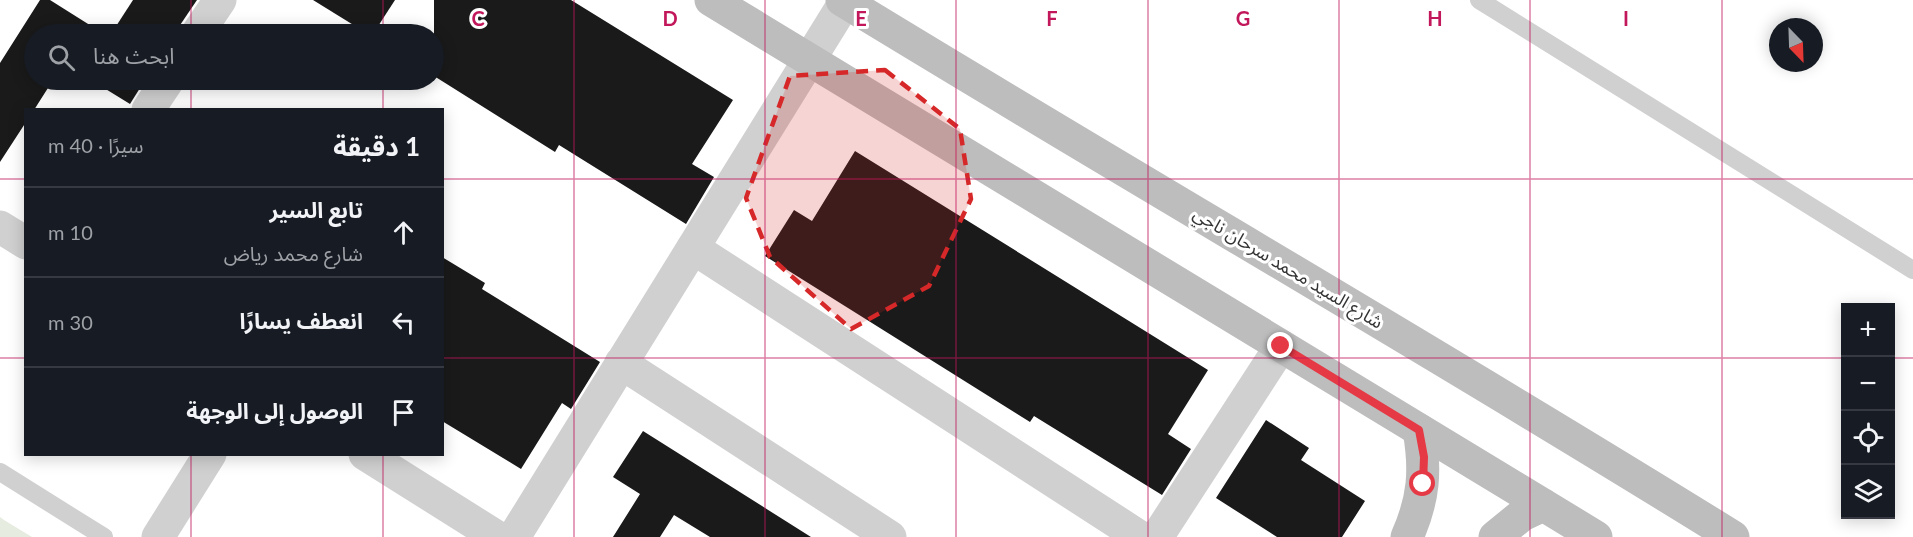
<!DOCTYPE html>
<html lang="ar">
<head>
<meta charset="utf-8">
<style>
	body { margin:0; font-family:Lato,"Noto Sans Arabic",sans-serif; background:#242831; color:#f1f3f6; direction:rtl }
	.controls { position:absolute; right:18px; bottom:18px; display:grid; overflow:hidden; border-radius:0px; box-shadow:0 3px 15px #0003 }
	.controls button { width:54px; height:54px; display:grid; place-items:center; padding:0; border:0; border-bottom:2px solid #363941; background:#171b24; color:#f1f3f6; font:30px sans-serif }
	.compass { position:absolute; left:1769px; top:18px; width:54px; height:54px; border-radius:50%; background:#171b24; box-shadow:0 3px 15px #0003; rotate:157deg }
	.stop { position:absolute; width:18px; height:18px; margin:-14px; border:4px solid #e63946; border-radius:50%; background:#fff }
	.stop.end { background:#e63946; border-color:#fff; box-shadow:0 2px 6px #0008 }
	.list { margin:0; padding:0; list-style:none }
	h2 { display:flex; justify-content:space-between; align-items:center; height:78px; margin:0; padding:0 24px; font-size:26px }
	h2 small { font-size:20px; font-weight:400; color:#9ea1a6 }
	.list li { display:grid; grid-template-columns:39px 1fr auto; gap:18px; align-items:center; box-sizing:border-box; height:90px; padding:0 24px; border-top:2px solid #363941 }
	.list b { display:block; font-size:22px; white-space:nowrap }
	.list p { margin:0; font-size:20px; white-space:nowrap; color:#9ea1a6 }
	.list em { font-size:20px; font-style:normal; color:#9ea1a6 }
	.icon { flex:none; width:33px; height:33px; fill:none; stroke:currentColor; stroke-width:2; stroke-linecap:round; stroke-linejoin:round }
	.map { position:relative; flex:none; width:1913px; height:537px; overflow:hidden; direction:ltr }
	.search { position:absolute; background:#171b24; box-shadow:0 3px 15px #0003; left:24px; top:24px; width:420px; height:66px; display:flex; align-items:center; gap:15px; box-sizing:border-box; padding:0 21px; border-radius:33px; color:#9ea1a6; font-size:22px }
	.panel { position:absolute; background:#171b24; box-shadow:0 3px 15px #0003; left:24px; top:108px; width:420px; height:348px; border-radius:0px; direction:rtl }
	.map>svg:first-child { display:block }
</style>
</head>
<body>
<div class="map">
<svg width="1913" height="537" viewBox="0 0 1913 537">
	<rect width="100%" height="100%" fill="#fff"/>
	<!-- green -->
	<path fill="#e6ecdf" d="M0,517L4,520L32,537H0Z"/>
	<!-- building -->
	<g fill="#1a1a1a">
		<path d="M40,0H50L104,34H34V80H53L34,110H26V122L0,162V63Z"/>
		<path d="M133,0H197L174,34H111Z"/>
		<path d="M313,0H395L373,34H368Z"/>
		<path d="M434,0H571L733,100L692,164L714,177L686,224L559,145L555,152L434,76Z"/>
		<path d="M91,80H145L130,104Z"/>
		<path d="M855,151L1208,370L1168,434L1191,449L1162,495L1034,416L1030,422L765,256L794,210L812,221Z"/>
		<path d="M442,257L485,283L482,289L600,362L571,409L562,403L521,469L442,421Z"/>
		<path d="M1266,420L1309,448L1301,460L1365,501L1342,537H1277L1216,498Z"/>
		<path d="M643,431L811,537H710L674,515L660,537H613L640,494L613,477Z"/>
	</g>
	<g fill="none" stroke-linecap="round" stroke-linejoin="round">
		<!-- lane -->
		<g stroke="#d0d0d0" stroke-width="18">
			<path d="M1479,0L1913,270"/>
			<path d="M0,472L104,537"/>
		</g>
		<!-- street -->
		<g stroke="#d0d0d0" stroke-width="33">
			<path d="M197,34L220,0"/>
			<path d="M148,110L168,80"/>
			<path d="M0,227L26,243"/>
			<path d="M693,248L1140,537"/>
			<path d="M621,363L890,537"/>
			<path d="M365,454L497,537"/>
			<path d="M158,537L210,454"/>
			<path d="M514,537L845,2"/>
			<path d="M1157,537L1281,346"/>
		</g>
		<!-- secondary -->
		<g stroke="#bdbdbd" stroke-width="33">
			<path d="M711,0L1596,537"/>
			<path d="M842,0C1138,181 1439,354 1733,537"/>
			<path d="M1407,537C1424,499 1426,470 1419,430"/>
			<path d="M1495,537L1522,515L1543,505"/>
		</g>
	</g>
	<g fill="none" stroke-linecap="round" stroke-linejoin="round">
		<!-- route -->
		<path stroke="#e63946" stroke-width="8" d="M1281,346L1419,430L1424,457L1423,484"/>
	</g>
	<!-- marked area -->
	<path fill="#d62828" fill-opacity="0.2" stroke="#d62828" stroke-width="4.5" stroke-dasharray="12 8" stroke-linejoin="round" d="M885,70L960,129L971,199L929,286L851,329L770,257L746,198L790,76Z"/>
	<!-- grid -->
	<path fill="none" stroke="#c2185b" stroke-width="1.5" stroke-opacity="0.55" d="M191,0V34M383,0V34M574,0V537M765,0V537M956,0V537M1148,0V537M1339,0V537M1530,0V537M1722,0V537M191,80V110M383,80V110M0,179H26M442,179H1913M0,358H26M442,358H1846M1890,358H1913M191,454V537M383,454V537"/>
	<g text-anchor="middle" stroke-width="6" stroke-linejoin="round" paint-order="stroke">
		<!-- street labels -->
		<g font-size="18" fill="#333" stroke="#fff">
			<text transform="translate(1288 268) rotate(31)" y="6">شارع السيد محمد سرحان ناجي</text>
		</g>
	</g>
	<g font-size="20" text-anchor="middle" font-weight="bold" fill="#c2185b" stroke="#fff" stroke-width="6" stroke-linejoin="round" paint-order="stroke">
		<text x="478" y="26">C</text>
		<text x="670" y="26">D</text>
		<text x="861" y="26">E</text>
		<text x="1052" y="26">F</text>
		<text x="1243" y="26">G</text>
		<text x="1435" y="26">H</text>
		<text x="1626" y="26">I</text>
	</g>
</svg>
<div class="controls">
<button>+</button>
<button>−</button>
<button><svg class="icon" aria-label="locate" viewBox="0 0 24 24"><circle cx="12" cy="12" r="6"/><path d="M12 2v4M12 18v4M2 12h4M18 12h4"/></svg></button>
<button><svg class="icon" aria-label="layers" viewBox="0 0 24 24"><path d="M12 4l9 5-9 5-9-5zM3 14l9 5 9-5"/></svg></button>
</div>
<svg class="compass" viewBox="-18 -18 36 36"><path d="M0-13l5 13h-10z" fill="#e53935"/><path d="M0 13l5-13h-10z" fill="#9ea1a6"/></svg>
<div class="stop" style="left:1423px;top:484px"></div>
<div class="stop end" style="left:1281px;top:346px"></div>
<div class="search"><svg class="icon" aria-label="search" viewBox="0 0 24 24"><circle cx="10" cy="10" r="6"/><path d="M15 15l6 6"/></svg>ابحث هنا</div>
<section class="panel">
<h2>1 دقيقة<small>سيرًا · 40 m</small></h2>
<ul class="list">
<li><svg class="icon" aria-label="ahead" viewBox="0 0 24 24"><path d="M12 20V5M6 11l6-6 6 6"/></svg><div><b>تابع السير</b><p>شارع محمد رياض</p></div><em>10 m</em></li>
<li><svg class="icon" aria-label="left" viewBox="0 0 24 24"><path d="M17 20v-9H6M10 6l-5 5 5 5"/></svg><div><b>انعطف يسارًا</b></div><em>30 m</em></li>
<li><svg class="icon" aria-label="arrive" viewBox="0 0 24 24"><path d="M6 21V4h12l-3 4 3 4H6"/></svg><div><b>الوصول إلى الوجهة</b></div></li>
</ul>
</section>
</div>
</body>
</html>
